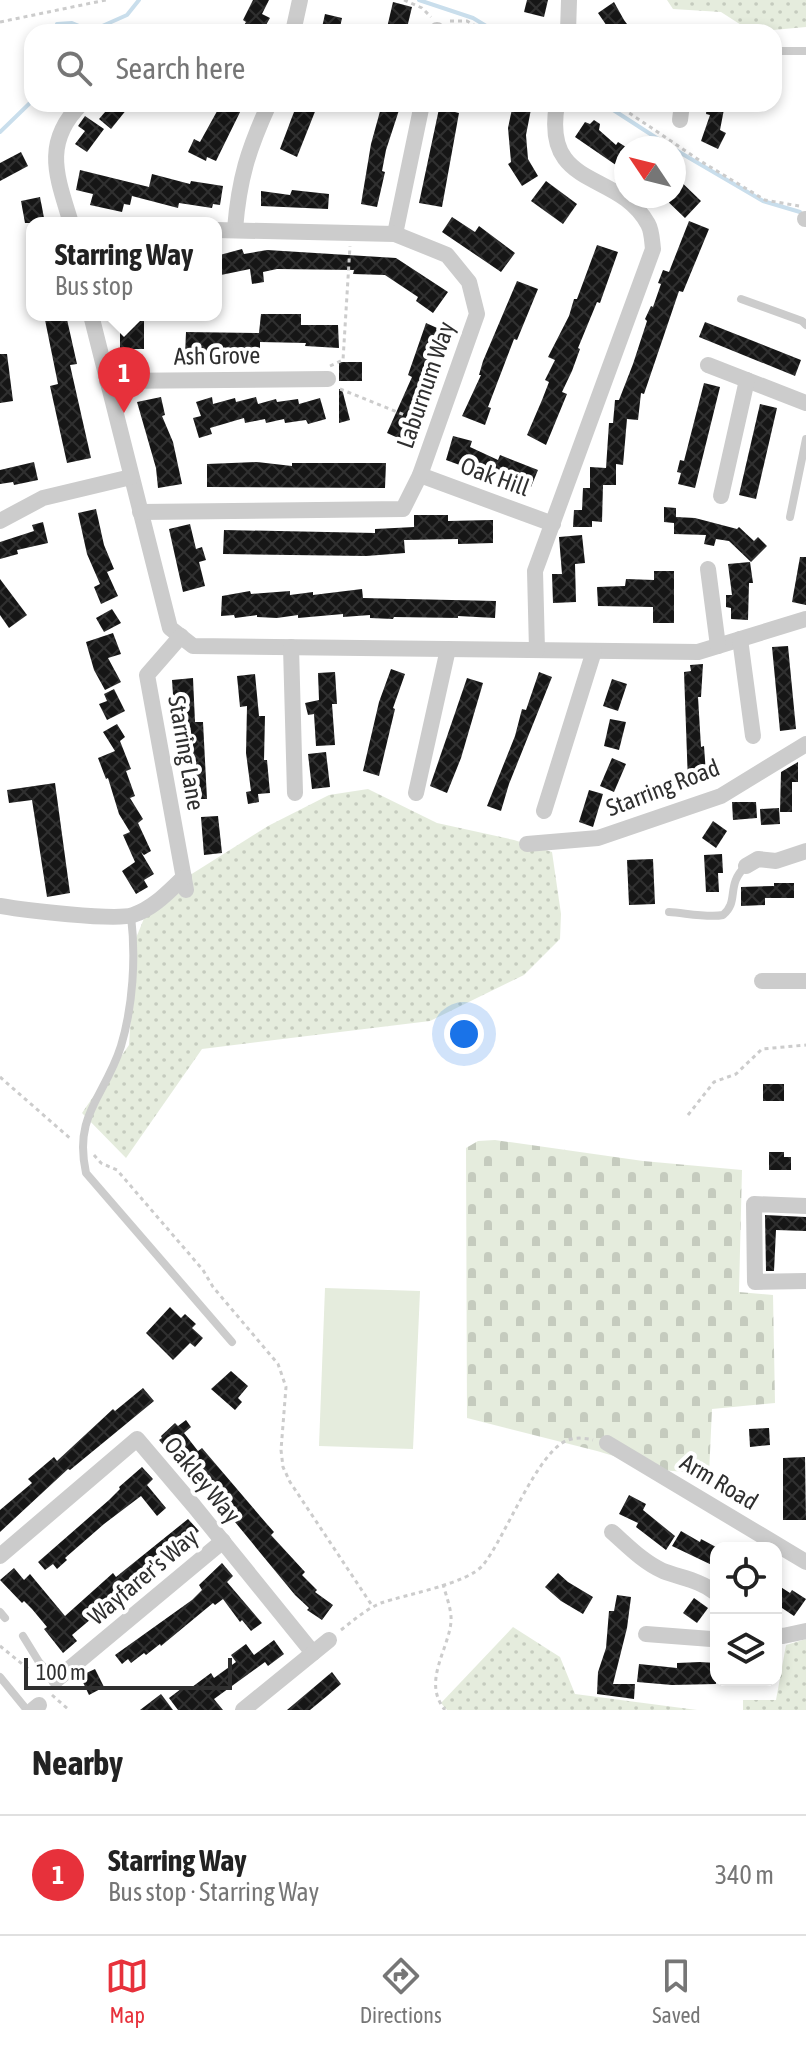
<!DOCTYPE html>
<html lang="en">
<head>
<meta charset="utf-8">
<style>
	body { margin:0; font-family:"Asap Condensed",sans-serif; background:#f6f6f6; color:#222 }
	.controls { position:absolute; right:24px; bottom:24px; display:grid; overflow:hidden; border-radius:16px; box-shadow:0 4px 12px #0003 }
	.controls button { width:72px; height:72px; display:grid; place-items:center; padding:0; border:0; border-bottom:2px solid #e0e0e0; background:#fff; color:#222; font:40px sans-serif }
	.compass { position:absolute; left:614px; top:136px; width:72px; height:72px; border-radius:50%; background:#fff; box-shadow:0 4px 12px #0003; rotate:305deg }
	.scale { position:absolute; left:24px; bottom:20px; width:208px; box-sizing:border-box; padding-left:8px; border:4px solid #2f2f2f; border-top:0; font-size:22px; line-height:28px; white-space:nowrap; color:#2f2f2f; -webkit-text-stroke:6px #fff; paint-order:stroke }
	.you { position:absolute; left:464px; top:1034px; width:28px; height:28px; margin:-20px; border:6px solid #fff; border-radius:50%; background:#1a73e8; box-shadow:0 0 0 12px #1a73e833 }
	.badge { display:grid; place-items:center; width:52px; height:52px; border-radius:50%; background:#e7313b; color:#fff; font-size:26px; font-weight:700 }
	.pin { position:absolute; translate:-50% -66px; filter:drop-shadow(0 2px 4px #0008) }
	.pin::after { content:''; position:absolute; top:42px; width:28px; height:24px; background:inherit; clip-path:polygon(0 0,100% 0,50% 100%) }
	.popup { position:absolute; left:26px; top:217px; width:196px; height:104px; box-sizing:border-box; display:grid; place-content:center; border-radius:16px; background:#fff; filter:drop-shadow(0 2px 6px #0005); font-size:26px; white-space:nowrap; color:#767676 }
	.popup b { font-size:30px; color:#222 }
	.popup::after { content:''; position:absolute; left:50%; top:100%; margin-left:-16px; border:16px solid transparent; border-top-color:#fff }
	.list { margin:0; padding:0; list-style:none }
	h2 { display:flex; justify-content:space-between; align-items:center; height:104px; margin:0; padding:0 32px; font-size:34px }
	h2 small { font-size:26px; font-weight:400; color:#767676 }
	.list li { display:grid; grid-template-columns:52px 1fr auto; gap:24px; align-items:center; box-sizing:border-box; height:120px; padding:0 32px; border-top:2px solid #e0e0e0 }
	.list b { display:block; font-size:30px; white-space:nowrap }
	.list p { margin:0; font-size:26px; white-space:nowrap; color:#767676 }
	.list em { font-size:26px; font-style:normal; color:#767676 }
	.icon { flex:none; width:44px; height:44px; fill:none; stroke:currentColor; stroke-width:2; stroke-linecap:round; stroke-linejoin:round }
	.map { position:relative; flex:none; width:806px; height:1710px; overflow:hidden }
	.search { position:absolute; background:#fff; box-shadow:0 4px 12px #0003; left:24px; right:24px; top:24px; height:88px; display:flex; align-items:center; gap:20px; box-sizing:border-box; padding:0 28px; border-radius:24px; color:#767676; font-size:30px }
	.sheet { height:224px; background:#fff }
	nav { display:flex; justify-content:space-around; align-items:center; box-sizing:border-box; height:112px; border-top:2px solid #e0e0e0; background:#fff; font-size:22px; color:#767676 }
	nav a { display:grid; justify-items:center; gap:4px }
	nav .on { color:#e7313b }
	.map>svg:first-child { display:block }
</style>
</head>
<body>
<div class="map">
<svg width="806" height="1710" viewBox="0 0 806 1710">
	<defs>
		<pattern id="grass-dots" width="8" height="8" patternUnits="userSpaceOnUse" patternTransform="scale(2)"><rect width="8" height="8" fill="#e5ecdd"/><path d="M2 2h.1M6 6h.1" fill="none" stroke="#c5cbbe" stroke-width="1.8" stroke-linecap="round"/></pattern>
		<pattern id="cemetery-stones" width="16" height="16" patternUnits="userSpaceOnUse" patternTransform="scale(2)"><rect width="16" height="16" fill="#e5ecdd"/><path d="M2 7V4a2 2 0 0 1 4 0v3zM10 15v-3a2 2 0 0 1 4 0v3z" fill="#c5cbbe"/></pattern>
		<pattern id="building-cross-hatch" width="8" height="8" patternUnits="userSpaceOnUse" patternTransform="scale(2)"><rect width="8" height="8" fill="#161616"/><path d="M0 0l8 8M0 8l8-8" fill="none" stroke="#303030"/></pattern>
	</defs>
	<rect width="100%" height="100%" fill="#fff"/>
	<!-- grass -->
	<g fill="url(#grass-dots)">
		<path d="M667,0H806V27L752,32L721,12L673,9Z"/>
		<path d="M368,789L437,823L514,840L552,852L561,914L560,939L524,975L430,1021L202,1049L126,1158L82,1113L129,1045L136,938L152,899L268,826L329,795Z"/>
		<path d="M513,1627L560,1657L575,1694L697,1710H447L441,1703Z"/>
		<path d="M806,1639V1710H743V1700H776L786,1645Z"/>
	</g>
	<!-- cemetery -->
	<path fill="url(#cemetery-stones)" d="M495,1140L643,1161L742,1170L739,1292L773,1295L775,1403L712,1409L709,1474L661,1470L597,1451L467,1418L466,1148L478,1141Z"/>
	<!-- pitch -->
	<path fill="#e5ecdd" d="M325,1288L420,1291L413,1449L319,1446Z"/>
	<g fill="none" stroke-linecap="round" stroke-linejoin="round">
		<!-- stream -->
		<g stroke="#c9deec" stroke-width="4">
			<path d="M419,0L473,18L496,32"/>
			<path d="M58,32L57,24L72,23L91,31L127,15L139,0"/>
			<path d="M604,104L672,148"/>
			<path d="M0,132L32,101"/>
			<path d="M674,149L763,201L800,212"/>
		</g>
	</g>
	<!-- building -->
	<g fill="url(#building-cross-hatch)">
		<path d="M253,0H269L262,14L270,18L262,32H240L246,22L243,20Z"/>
		<path d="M527,0H548L544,17L524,12Z"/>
		<path d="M393,2L412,7L406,32H386Z"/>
		<path d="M614,2L624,20L633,32H611L598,13Z"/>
		<path d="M325,14L342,18L339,32H321Z"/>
		<path d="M112,104H131L111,129L99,119Z"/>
		<path d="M221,104H244L216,161L207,157L206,161L188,152L194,139L200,142Z"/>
		<path d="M297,104H318L297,157L280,149Z"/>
		<path d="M382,104H401L386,150L382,171L385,172L377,207L361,204L371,144Z"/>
		<path d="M440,104H457L455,112L459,113L442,207L419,203Z"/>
		<path d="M513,104H532L526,135L528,159L538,176L522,186L508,164L511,162L508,128Z"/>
		<path d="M707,104H725L720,130L726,133L718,149L701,141L710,115L706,114Z"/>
		<path d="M85,116L104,129L87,152L75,144L85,131L78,126Z"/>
		<path d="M594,120L600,124L599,130L616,145L618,142L626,147V172L575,137L585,122L590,124Z"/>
		<path d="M21,152L28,166L0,181V163Z"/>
		<path d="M80,170L149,187L152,174L190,184L191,181L223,186L220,205L213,204L212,208L179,203L178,208L132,196L130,205L124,204L122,212L90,205L93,194L76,190Z"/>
		<path d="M674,175L701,201L685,218L662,196H674Z"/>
		<path d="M546,181L577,204L563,224L531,201Z"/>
		<path d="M292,190L329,194L328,209L261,206V191L290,195Z"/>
		<path d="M40,197L45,223H25L21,201Z"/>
		<path d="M452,217L475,232L479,226L515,253L501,272L442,232Z"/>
		<path d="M689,221L709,229L683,292L679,291L644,394L641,393L638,420L627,419L623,465L616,464V485H603L602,522L592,521V527H573L574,510H582L583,488H590V467L606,468L609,423H613L615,400H619L633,364L647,321L645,319L651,306L653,307L661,284L658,283L663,270L669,272Z"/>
		<path d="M597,245L618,252L600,303L597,302L578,348L580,349L572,371L562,392L567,394L546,445L527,435L542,400L549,382L545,380L555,360L548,357L569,316L574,299H577Z"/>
		<path d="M242,249L244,254L267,250L396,258L448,292L433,313L416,301L418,297L385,275L353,274L354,270L277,269L263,272L264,282L252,284L250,269L216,276V256Z"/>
		<path d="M517,281L538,289L517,340L514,339L488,407L491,408L485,425L462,416L481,375H479L483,361Z"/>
		<path d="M261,314H301V325H338L339,348L305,346L306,343L260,342V356L185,355L186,332L259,333Z"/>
		<path d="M44,315H66L77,364L70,365L91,458L67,463L50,386L58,384Z"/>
		<rect x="120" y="315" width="24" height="34"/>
		<path d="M705,322L801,360L795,376L699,337Z"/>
		<path d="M426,323L446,332L423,389L428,391L412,422L416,424L407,442L387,433L412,377L408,375Z"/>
		<path d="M0,354H7L13,401L0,403Z"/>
		<rect x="339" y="362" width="23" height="19"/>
		<path d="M704,383L720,387L695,488L678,484L681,473L677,472L680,460L684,461Z"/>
		<path d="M339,389H342L350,420L339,423Z"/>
		<path d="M161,397L165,415L162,416L173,442L182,484L158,488L156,468L137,402Z"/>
		<path d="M212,397L213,404L235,398L236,402L256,397L258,404L276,399L277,402L298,399L299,404L320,398L326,419L308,424L306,420L285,423L284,419L266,423L265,419L245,423L244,418L210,428L212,434L199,438L193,418L201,416L196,402Z"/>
		<path d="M760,404L777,408L756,499L739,495Z"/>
		<path d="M453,436L472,441L470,447L498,460L500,455L538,470L531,487L510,478L486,471L484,474L446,460Z"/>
		<path d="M34,462L38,480L14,485L13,482L0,484V470Z"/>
		<path d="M257,462L292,466V463H386L385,488L207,487V464Z"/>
		<path d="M664,507L676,508V517L695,518L737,529L739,527L754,541L758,537L767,546L751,562L729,541L716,539L714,546L704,544L706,535L674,534V523L664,522Z"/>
		<path d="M96,509L104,545L114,569L107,572L118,596L101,604L94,587L100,584L87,554L78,513Z"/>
		<path d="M414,515H448V521L493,520V543L458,544V539L404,540L405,553L366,556L223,554L224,530L375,533V529L414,527Z"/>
		<path d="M43,522L48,543L17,550L18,554L0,559V542L34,531L32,525Z"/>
		<path d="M190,524L196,549L202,547L206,560L199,562L205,586L183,592L169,529Z"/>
		<path d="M582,535L585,563L575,564L576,602L553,603L552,574H562L559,537Z"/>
		<path d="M800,557H806V605L792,602Z"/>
		<path d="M750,562L753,583H749L748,620L731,619V608L726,607V595H732L728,564Z"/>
		<path d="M654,571H674V623H653V607L598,606L597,587L625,586L626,579L654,580Z"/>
		<path d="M0,579L27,615L9,628L0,615Z"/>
		<path d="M362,589L363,598L496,601L495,618L458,616V618L394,617L393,619L370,618V615L343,617V614L298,618V615L277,618L257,617V615L235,618L234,615L221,616L222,596L250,591L251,594L290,591V595L313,592V595Z"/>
		<path d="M112,609L121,623L104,632L96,618Z"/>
		<path d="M113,633L121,654L108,658L121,682L105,690L94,670L86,642Z"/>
		<path d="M788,646L796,729L780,731L772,647Z"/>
		<path d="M703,664L701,697H698L701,747L704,746L706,774L700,775L701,783H688L684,672L691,671L690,665Z"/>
		<path d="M391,669L405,674L393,708L395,709L379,776L363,771L379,702Z"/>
		<path d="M335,672L337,704H332L335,745L316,746L314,714L308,715L305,703L319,700L318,673Z"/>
		<path d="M539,672L552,677L509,784L501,811L487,806L515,736L522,709L526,710Z"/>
		<path d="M255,674L259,716H265L264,760H267L270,793L258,794L259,802L248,804L246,792L251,791L246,753L247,706L240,707L237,676Z"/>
		<path d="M193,678L195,722H203L207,799H189L185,708L174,709L172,680Z"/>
		<path d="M467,678L483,683L461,758L447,793L430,786Z"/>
		<path d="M612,679L627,684L618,711L603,706Z"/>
		<path d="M114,689L125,711L107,720L99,704L107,701L104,694Z"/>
		<path d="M610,719L626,722L619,750L604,746Z"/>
		<path d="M117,724L125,737L120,741L131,769L126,771L135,796L130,798L143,819L138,823L151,851L144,855L141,852L154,874L144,880L148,887L136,894L122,871L135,862L123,835L130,832L119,814L108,778L106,779L98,758L115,751L103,732Z"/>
		<path d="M326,752L330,787L312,789L308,754Z"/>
		<path d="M612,758L626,764L614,792L600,786Z"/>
		<path d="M798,762V782H792V812H780L781,772Z"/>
		<path d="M55,783L70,893L47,897L32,800L9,803L7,790Z"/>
		<path d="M589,790L603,794L593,827L579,822Z"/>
		<path d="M732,802H756L757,818L733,820Z"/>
		<path d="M779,808L780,824L761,825L760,809Z"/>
		<path d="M218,816L222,853L204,855L201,817Z"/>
		<path d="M713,821L727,831L716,848L702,838Z"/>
		<path d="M722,854L723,873H718L719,892H706L704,855Z"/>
		<path d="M653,859L655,904L629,905L627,860Z"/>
		<path d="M774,883H794V898H765V905L741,906V887L774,886Z"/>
		<rect x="763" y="1084" width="21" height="17"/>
		<path d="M769,1152H784V1157H791V1170H769Z"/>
		<path d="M765,1215L806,1217V1231L776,1230L774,1271H766Z"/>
		<path d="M170,1307L181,1318L185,1314L196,1324L192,1328L203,1338L195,1347L190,1343L173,1360L146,1333Z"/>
		<path d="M231,1371L248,1386L238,1398L242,1402L235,1410L211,1389Z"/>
		<path d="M143,1388L154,1401L70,1470L68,1469L0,1532V1510L32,1483L28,1479L54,1457L57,1461L113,1409L115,1411Z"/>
		<path d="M186,1420L191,1427L184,1433L198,1451L202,1448L266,1523L274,1532L271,1535L305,1572L302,1575L317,1590L315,1592L333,1605L322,1620L307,1610L309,1608L295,1595L184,1460L170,1445L166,1448L159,1440L162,1438L161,1436L175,1423L178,1426Z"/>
		<path d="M769,1428L770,1445L750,1447L749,1429Z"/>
		<path d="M805,1457L806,1520H783V1458Z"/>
		<path d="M142,1467L153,1479L147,1485L166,1508L157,1516L141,1496L104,1524L65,1558L67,1560L57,1569L53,1564L45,1570L38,1562L109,1500L120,1489L119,1487Z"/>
		<path d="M629,1495L646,1504L643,1510L675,1536L666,1550L636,1527L638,1523L619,1514Z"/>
		<path d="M188,1519L199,1531L174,1551L171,1548L160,1557L102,1606L104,1608L72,1635L77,1641L63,1653L44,1629L47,1627L32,1609L24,1601L22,1603L0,1580L14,1568L24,1580L30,1574L65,1616L113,1573L116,1577Z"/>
		<path d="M681,1531L700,1542L701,1539L716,1547V1567L672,1546Z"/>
		<path d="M222,1563L233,1576L227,1582L262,1623L251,1631L242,1620L240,1622L223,1599L215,1605L213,1603L161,1646L160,1644L146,1655L144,1653L131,1663L128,1659L122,1664L115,1655L192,1600L202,1590L199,1585Z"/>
		<path d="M558,1573L568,1582L593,1597L583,1614L561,1601L545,1587Z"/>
		<path d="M776,1584L790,1593L792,1590L806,1599L794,1616L776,1604Z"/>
		<path d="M617,1595L631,1597L627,1628L613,1684H635L634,1699L597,1694L598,1672L606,1648L609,1611H614Z"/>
		<path d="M694,1598L708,1608L697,1623L683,1613Z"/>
		<path d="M274,1640L284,1654L268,1666L265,1662L214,1699L223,1710H178L169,1698L185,1686L188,1690L211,1673L214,1678L236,1662L231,1655L246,1644L254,1655Z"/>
		<path d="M700,1662L716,1663V1684L672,1685L637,1682L639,1664L677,1668V1663Z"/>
		<path d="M95,1669L104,1687L89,1695L80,1676Z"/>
		<path d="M332,1672L341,1684L327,1696L310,1710H287Z"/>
		<path d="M161,1694L173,1710H140Z"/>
	</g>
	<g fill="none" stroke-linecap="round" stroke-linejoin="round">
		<!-- path -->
		<g stroke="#ccc" stroke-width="3" stroke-dasharray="4 4" stroke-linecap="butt">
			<path d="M404,0L422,8L431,17"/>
			<path d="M450,21H467L485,32"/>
			<path d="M0,22L106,0"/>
			<path d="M616,104L702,162L765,200L799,206"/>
			<path d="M330,366L343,360L350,246"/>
			<path d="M340,389L422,422"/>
			<path d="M0,1077L72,1140"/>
			<path d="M688,1115L714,1082L736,1074L762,1049L806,1045"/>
			<path d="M94,1155L101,1163L117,1170L203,1270L213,1287L278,1364L286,1387L281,1450L283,1467L290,1482L373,1607"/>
			<path d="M443,1584C446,1596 452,1610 451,1622C448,1651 422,1682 445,1710"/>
			<path d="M341,1630C354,1620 366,1609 381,1603C407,1594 467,1584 483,1565C505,1538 538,1450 568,1440C576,1437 585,1438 593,1440"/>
			<path d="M0,1646L31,1671"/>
			<path d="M52,1695L69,1710"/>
		</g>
		<!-- service -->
		<g stroke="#ccc" stroke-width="8">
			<path d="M156,32L157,31"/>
			<path d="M774,51H806"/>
			<path d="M741,299L802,321L806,325"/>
			<path d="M790,517L806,439"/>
			<path d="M669,912C685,913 708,918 723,915C740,901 725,885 746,866"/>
			<path d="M131,916C136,957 133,1006 121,1046C105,1097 73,1114 86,1173L232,1342"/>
			<path d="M0,1612L5,1618"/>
			<path d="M23,1636L39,1662L56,1680"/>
			<path d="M0,1677L27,1710"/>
		</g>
		<!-- minor -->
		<g stroke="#ccc" stroke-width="16">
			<path d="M293,32L300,0"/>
			<path d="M437,32V30"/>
			<path d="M568,32L569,0"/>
			<path d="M680,120L682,104"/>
			<path d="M805,219H806"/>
			<path d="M71,223C57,177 42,143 81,104"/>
			<path d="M235,229C239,179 248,150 269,104"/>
			<path d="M395,234L422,104"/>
			<path d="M91,315L170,628L193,646L698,652L806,619"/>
			<path d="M708,365L806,403"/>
			<path d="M107,381L328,379"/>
			<path d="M420,475L553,524"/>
			<path d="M721,496L747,380"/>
			<path d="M140,512L403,509L420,475L477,314L469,282L447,255L395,234L216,230"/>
			<path d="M0,521L43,498L131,477"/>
			<path d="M708,569L718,646"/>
			<path d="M181,636L147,675L186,890"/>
			<path d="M740,639L753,736"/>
			<path d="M291,647L295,793"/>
			<path d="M537,650L535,571L653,249C652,241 652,231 648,224C618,169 542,191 557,104"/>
			<path d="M416,793L448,649"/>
			<path d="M544,811L594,651"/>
			<path d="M527,844L598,838L721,796L806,744"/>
			<path d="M746,866L758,859L776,861L806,851"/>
			<path d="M0,906C23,910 115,921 133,915C154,908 169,891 184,877"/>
			<path d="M762,981H806"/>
			<path d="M806,1206L754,1204L755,1282L806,1281"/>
			<path d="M607,1443L806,1562"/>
			<path d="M612,1532C628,1546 643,1562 663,1571C681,1578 700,1580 716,1593"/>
			<path d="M0,1556L137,1439L194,1506L313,1653"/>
			<path d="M646,1634L711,1639L716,1638"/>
			<path d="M776,1635L783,1636L806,1631"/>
			<path d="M56,1680L223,1541"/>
			<path d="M33,1710L39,1705"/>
			<path d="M243,1710L329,1640"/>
		</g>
	</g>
	<g text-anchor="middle" stroke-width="8" stroke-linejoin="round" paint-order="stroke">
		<!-- street labels -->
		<g font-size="24" fill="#2f2f2f" stroke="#fff">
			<text transform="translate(217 356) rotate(-1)" y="8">Ash Grove</text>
			<text transform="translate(426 385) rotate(-71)" y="8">Laburnum Way</text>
			<text transform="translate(495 477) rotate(20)" y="8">Oak Hill</text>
			<text transform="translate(186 753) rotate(80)" y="8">Starring Lane</text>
			<text transform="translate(663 788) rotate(-21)" y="8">Starring Road</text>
			<text transform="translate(202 1480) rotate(50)" y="8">Oakley Way</text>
			<text transform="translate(719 1482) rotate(31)" y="8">Arm Road</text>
			<text transform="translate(143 1577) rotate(-40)" y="8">Wayfarer's Way</text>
		</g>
	</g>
</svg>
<div class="controls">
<button><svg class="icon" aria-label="locate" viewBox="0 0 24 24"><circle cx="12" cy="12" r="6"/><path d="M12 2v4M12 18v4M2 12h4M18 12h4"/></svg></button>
<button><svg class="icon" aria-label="layers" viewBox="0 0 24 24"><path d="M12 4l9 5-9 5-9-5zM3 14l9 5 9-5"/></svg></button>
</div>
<svg class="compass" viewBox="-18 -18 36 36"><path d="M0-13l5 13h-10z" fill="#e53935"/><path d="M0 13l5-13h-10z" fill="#767676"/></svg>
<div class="scale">100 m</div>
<div class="you"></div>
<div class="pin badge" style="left:124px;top:413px">1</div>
<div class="popup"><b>Starring Way</b>Bus stop</div>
<div class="search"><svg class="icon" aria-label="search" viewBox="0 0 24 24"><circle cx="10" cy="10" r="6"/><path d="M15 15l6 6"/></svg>Search here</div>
</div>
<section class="sheet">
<h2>Nearby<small></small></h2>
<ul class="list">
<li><span class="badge">1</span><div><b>Starring Way</b><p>Bus stop · Starring Way</p></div><em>340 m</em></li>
</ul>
</section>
<nav>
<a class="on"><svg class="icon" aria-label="map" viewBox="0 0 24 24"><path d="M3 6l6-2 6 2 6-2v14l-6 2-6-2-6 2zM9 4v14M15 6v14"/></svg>Map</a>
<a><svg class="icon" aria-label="directions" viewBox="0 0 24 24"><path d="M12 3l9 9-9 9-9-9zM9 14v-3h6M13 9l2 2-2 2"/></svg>Directions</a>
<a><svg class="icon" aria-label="saved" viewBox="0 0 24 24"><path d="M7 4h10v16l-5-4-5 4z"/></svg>Saved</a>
</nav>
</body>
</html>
